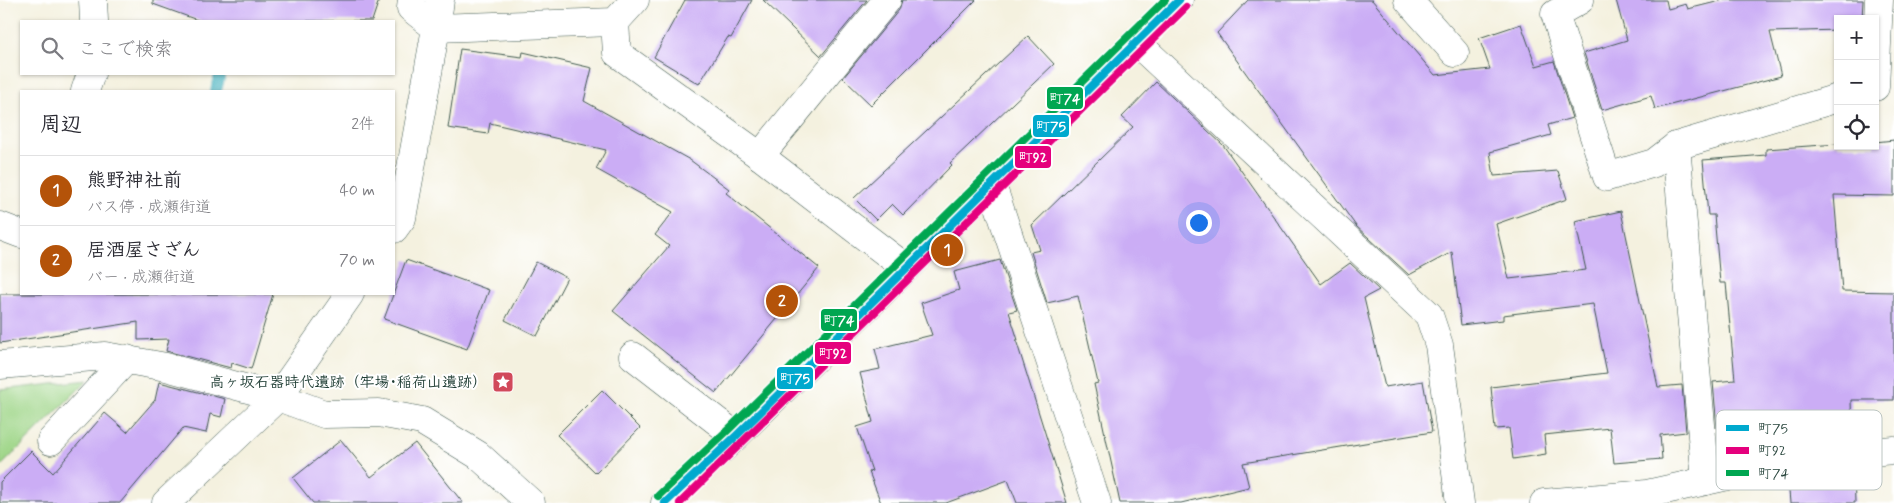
<!DOCTYPE html>
<html lang="ja">
<head>
<meta charset="utf-8">
<style>
	body { margin:0; font-family:Mynerve,"Klee One",sans-serif; background:#f7f7f7; color:#2b2b33 }
	.controls { position:absolute; right:15px; top:15px; display:grid; overflow:hidden; border-radius:0px; box-shadow:0 1px 4px #0004 }
	.controls button { width:45px; height:45px; display:grid; place-items:center; padding:0; border:0; border-bottom:1px solid #e1e1e2; background:#fff; color:#2b2b33; font:25px sans-serif }
	.you { position:absolute; left:1198px; top:222px; width:18px; height:18px; margin:-12px; border:4px solid #fff; border-radius:50%; background:#1a73e8; box-shadow:0 0 0 8px #1a73e833 }
	.badge { display:grid; place-items:center; width:32px; height:32px; border-radius:50%; background:#b45309; color:#fff; font-size:16px; font-weight:700 }
	.pin { position:absolute; translate:-50% -50%; border:2px solid #fff; box-shadow:0 1px 5px #0006 }
	.list { margin:0; padding:0; list-style:none }
	h2 { display:flex; justify-content:space-between; align-items:center; height:65px; margin:0; padding:0 20px; font-size:21px }
	h2 small { font-size:16px; font-weight:400; color:#7c7c81 }
	.list li { display:grid; grid-template-columns:32px 1fr auto; gap:15px; align-items:center; box-sizing:border-box; height:70px; padding:0 20px; border-top:1px solid #e1e1e2 }
	.list b { display:block; font-size:19px; white-space:nowrap }
	.list p { margin:0; font-size:16px; white-space:nowrap; color:#7c7c81 }
	.list em { font-size:16px; font-style:normal; color:#7c7c81 }
	.icon { flex:none; width:28px; height:28px; fill:none; stroke:currentColor; stroke-width:2; stroke-linecap:round; stroke-linejoin:round }
	.map { position:relative; flex:none; width:1894px; height:503px; overflow:hidden }
	.search { position:absolute; background:#fff; box-shadow:0 1px 4px #0004; left:20px; top:20px; width:375px; height:55px; display:flex; align-items:center; gap:12px; box-sizing:border-box; padding:0 18px; border-radius:0px; color:#7c7c81; font-size:19px }
	.panel { position:absolute; background:#fff; box-shadow:0 1px 4px #0004; left:20px; top:90px; width:375px; height:205px; border-radius:0px }
	.map>svg:first-child { display:block }
</style>
</head>
<body>
<div class="map">
<svg width="1894" height="503" viewBox="0 0 1894 503">
	<rect width="100%" height="100%" fill="#fff"/>
	<filter id="ink" filterUnits="userSpaceOnUse"><feTurbulence type="fractalNoise" baseFrequency=".02" numOctaves="2"/><feDisplacementMap in="SourceGraphic" scale="10" xChannelSelector="R" yChannelSelector="G"/><feConvolveMatrix kernelMatrix="1 2 1 2 8 2 1 2 1" color-interpolation-filters="sRGB"/></filter>
	<filter id="wash" filterUnits="userSpaceOnUse"><feTurbulence type="fractalNoise" baseFrequency=".0096" numOctaves="4" result="noise"/><feDisplacementMap in="SourceGraphic" scale="20" xChannelSelector="R" yChannelSelector="G"/><feGaussianBlur stdDeviation="1.12" result="paint"/><feColorMatrix in="noise" values="0 0 0 0 0 0 0 0 0 0 0 0 0 0 0 0 0 1.4 0 .05"/><feComposite in="paint" operator="in"/></filter>
	<g filter="url(#wash)">
		<rect width="100%" height="100%" fill="#f4f1df"/>
		<!-- green -->
		<path fill="#9ed587" stroke="#5e895e" d="M88,380L0,467V390Z"/>
		<g fill="none" stroke-linecap="round" stroke-linejoin="round">
			<!-- stream -->
			<path stroke="#40afbc" stroke-width="12" d="M216,91L220,74"/>
		</g>
		<g id="blocks">
			<!-- building -->
			<g fill="#cbadf5">
				<path d="M153,0H379L372,21H200L153,4Z"/>
				<path d="M685,0H752L731,38L728,37L699,84L654,57Z"/>
				<path d="M763,0H867L821,56Z"/>
				<path d="M902,0H976L871,105L843,78L899,10Z"/>
				<path d="M1248,0H1372L1435,75L1490,69L1479,38L1521,24L1536,66L1554,61L1572,118L1548,125L1551,135L1490,152L1494,176L1558,171L1567,199L1496,224L1509,279L1586,270L1575,221L1621,211L1658,387L1682,385L1686,432L1660,435L1662,459L1614,463L1610,428L1544,435L1546,454L1513,459L1509,428L1495,429L1491,387L1607,373L1593,304L1503,315V320L1461,325L1452,252L1409,275L1356,226L1217,33Z"/>
				<path d="M1616,0H1666L1668,9L1686,4L1688,9L1724,0H1863L1862,19H1838V30L1770,32L1781,76L1655,109L1651,96L1602,110L1584,53L1627,40Z"/>
				<path d="M1028,36L1054,64L950,163L952,165L903,215L892,204L876,220L854,198Z"/>
				<path d="M460,49L522,57L523,52L592,68L584,101L690,160L729,189L726,193L819,268L716,393L613,311L669,246L655,235L673,212L596,169L606,150L490,123L488,134L448,128Z"/>
				<path d="M1156,82L1223,145L1321,284L1350,263L1379,290L1364,298L1385,387L1423,381L1432,432L1243,463L1249,487L1181,503H1120L1094,384L1098,383L1078,296L1047,303L1031,252L1040,250L1032,225L1133,127L1122,117Z"/>
				<path d="M1894,140V196L1834,195L1842,291L1894,292V400H1851L1852,438L1817,440L1784,447L1782,424L1771,425V422L1717,428L1713,382L1735,380L1726,283H1720L1714,215H1708L1703,160L1766,155V149L1838,144V146H1875V142Z"/>
				<path d="M406,260L489,290L467,349L384,319Z"/>
				<path d="M1000,260L1017,310L1009,312L1018,340H1016L1067,503H1017L1008,480L946,503H881L869,472L872,471L857,427L873,422L860,373L880,369L875,349L932,335L921,303L959,290L954,272Z"/>
				<path d="M536,262L567,278L537,336L505,320Z"/>
				<path d="M0,294H273L251,369L232,363L231,368L166,351L169,339L138,340V322L0,343Z"/>
				<path d="M159,382L225,399L221,417L210,414L206,433L183,428L120,503H0V482L31,451L53,473L105,413L127,432L155,400Z"/>
				<path d="M602,390L640,428L596,473L557,435Z"/>
				<path d="M341,440L371,477L415,443L463,503H313L293,478Z"/>
				<path d="M1854,469L1855,503H1790L1788,479L1820,471Z"/>
			</g>
		</g>
	</g>
	<g filter="url(#ink)">
		<use href="#blocks" fill-opacity="0" stroke="#3f584e" stroke-width="1"/>
		<g fill="none" stroke-linecap="round" stroke-linejoin="round">
			<!-- minor casing -->
			<g stroke="#3f584e" stroke-width="29">
				<g id="minor">
					<path d="M93,0L94,21"/>
					<path d="M440,0L436,28L615,22L635,0"/>
					<path d="M1408,0L1455,53"/>
					<path d="M1580,0L1555,14L1607,177L1654,163L1676,146"/>
					<path d="M615,22L617,53L760,156L906,268"/>
					<path d="M1136,42L1429,315L1439,345L1460,503"/>
					<path d="M1875,87L1879,0"/>
					<path d="M85,91L91,74"/>
					<path d="M760,156L887,0"/>
					<path d="M992,185L1097,503"/>
					<path d="M0,226L21,234"/>
					<path d="M394,229L402,218L436,28L411,8L412,0"/>
					<path d="M350,294L278,397L324,414L379,413L422,421L478,455L531,503"/>
					<path d="M633,356L736,436"/>
					<path d="M0,365L105,356L166,367L278,397L166,503"/>
					<path d="M51,441L127,359"/>
					<path d="M1706,481L1676,146L1838,98"/>
					<path d="M1544,503L1647,494L1818,456L1894,450"/>
				</g>
			</g>
			<!-- major casing -->
			<g stroke="#3f584e" stroke-width="29">
				<path id="major" d="M665,503L736,436L1179,0"/>
			</g>
			<!-- minor -->
			<use href="#minor" stroke="#fff" stroke-width="28"/>
			<!-- major -->
			<use href="#major" stroke="#fff" stroke-width="28"/>
			<!-- bus-1 casing -->
			<g stroke="#fff" stroke-width="11">
				<path id="bus-1" d="M665,503L736,436L1179,0"/>
			</g>
			<!-- bus-2 casing -->
			<g stroke="#fff" stroke-width="11">
				<path id="bus-2" d="M680,503L1186,7"/>
			</g>
			<!-- bus-3 casing -->
			<g stroke="#fff" stroke-width="11">
				<path id="bus-3" d="M658,496L729,429L1165,0"/>
			</g>
			<!-- bus-1 -->
			<use href="#bus-1" stroke="#00a9ce" stroke-width="8"/>
			<!-- bus-2 -->
			<use href="#bus-2" stroke="#e5007d" stroke-width="8"/>
			<!-- bus-3 -->
			<use href="#bus-3" stroke="#00a651" stroke-width="8"/>
		</g>
	</g>
	<!-- icons -->
	<defs>
		<g id="sight-square" transform="scale(1.125)"><rect x="-9" y="-9" width="18" height="18" rx="4" fill="#d1495b" stroke="#fff"/><path d="M0-6L1.8-2.2L6-1.7L2.9 1.2L3.7 5.4L0 3.3L-3.7 5.4L-2.9 1.2L-6-1.7L-1.8-2.2Z" fill="#fff"/></g>
	</defs>
	<g fill-rule="evenodd">
		<use href="#sight-square" x="503" y="382"/>
	</g>
	<g text-anchor="middle" stroke-width="4" stroke-linejoin="round" paint-order="stroke">
		<!-- poi labels -->
		<g font-size="15" font-weight="bold" fill="#1f3d34" stroke="#fff" text-anchor="end">
			<text x="487" y="387">高ヶ坂石器時代遺跡（牢場･稲荷山遺跡）</text>
		</g>
	</g>
	<!-- legend -->
	<rect x="1716" y="410" width="166" height="80" rx="8" fill="#fff" stroke="#bcc5c2" stroke-width="1"/>
	<rect x="1726" y="425" width="23" height="6" fill="#00a9ce"/>
	<rect x="1726" y="447" width="23" height="7" fill="#e5007d"/>
	<rect x="1726" y="470" width="23" height="6" fill="#00a651"/>
	<g font-size="14" fill="#1f3d34">
		<text x="1758" y="433">町75</text>
		<text x="1758" y="455">町92</text>
		<text x="1758" y="478">町74</text>
	</g>
	<g stroke="#fff" stroke-width="2">
		<rect x="1046" y="86" width="38" height="24" rx="5" fill="#00a651"/>
		<rect x="1032" y="114" width="38" height="24" rx="5" fill="#00a9ce"/>
		<rect x="1014" y="145" width="38" height="24" rx="5" fill="#e5007d"/>
		<rect x="820" y="308" width="38" height="24" rx="5" fill="#00a651"/>
		<rect x="814" y="341" width="38" height="24" rx="5" fill="#e5007d"/>
		<rect x="776" y="366" width="38" height="24" rx="5" fill="#00a9ce"/>
	</g>
	<g font-size="14" text-anchor="middle" font-weight="bold" fill="#fff">
		<text x="1065" y="103">町74</text>
		<text x="1051" y="131">町75</text>
		<text x="1033" y="162">町92</text>
		<text x="839" y="325">町74</text>
		<text x="833" y="358">町92</text>
		<text x="795" y="383">町75</text>
	</g>
</svg>
<div class="controls">
<button>+</button>
<button>−</button>
<button><svg class="icon" aria-label="locate" viewBox="0 0 24 24"><circle cx="12" cy="12" r="6"/><path d="M12 2v4M12 18v4M2 12h4M18 12h4"/></svg></button>
</div>
<div class="you"></div>
<div class="pin badge" style="left:947px;top:250px">1</div>
<div class="pin badge" style="left:782px;top:301px">2</div>
<div class="search"><svg class="icon" aria-label="search" viewBox="0 0 24 24"><circle cx="10" cy="10" r="6"/><path d="M15 15l6 6"/></svg>ここで検索</div>
<section class="panel">
<h2>周辺<small>2件</small></h2>
<ul class="list">
<li><span class="badge">1</span><div><b>熊野神社前</b><p>バス停 · 成瀬街道</p></div><em>40 m</em></li>
<li><span class="badge">2</span><div><b>居酒屋さざん</b><p>バー · 成瀬街道</p></div><em>70 m</em></li>
</ul>
</section>
</div>
</body>
</html>
